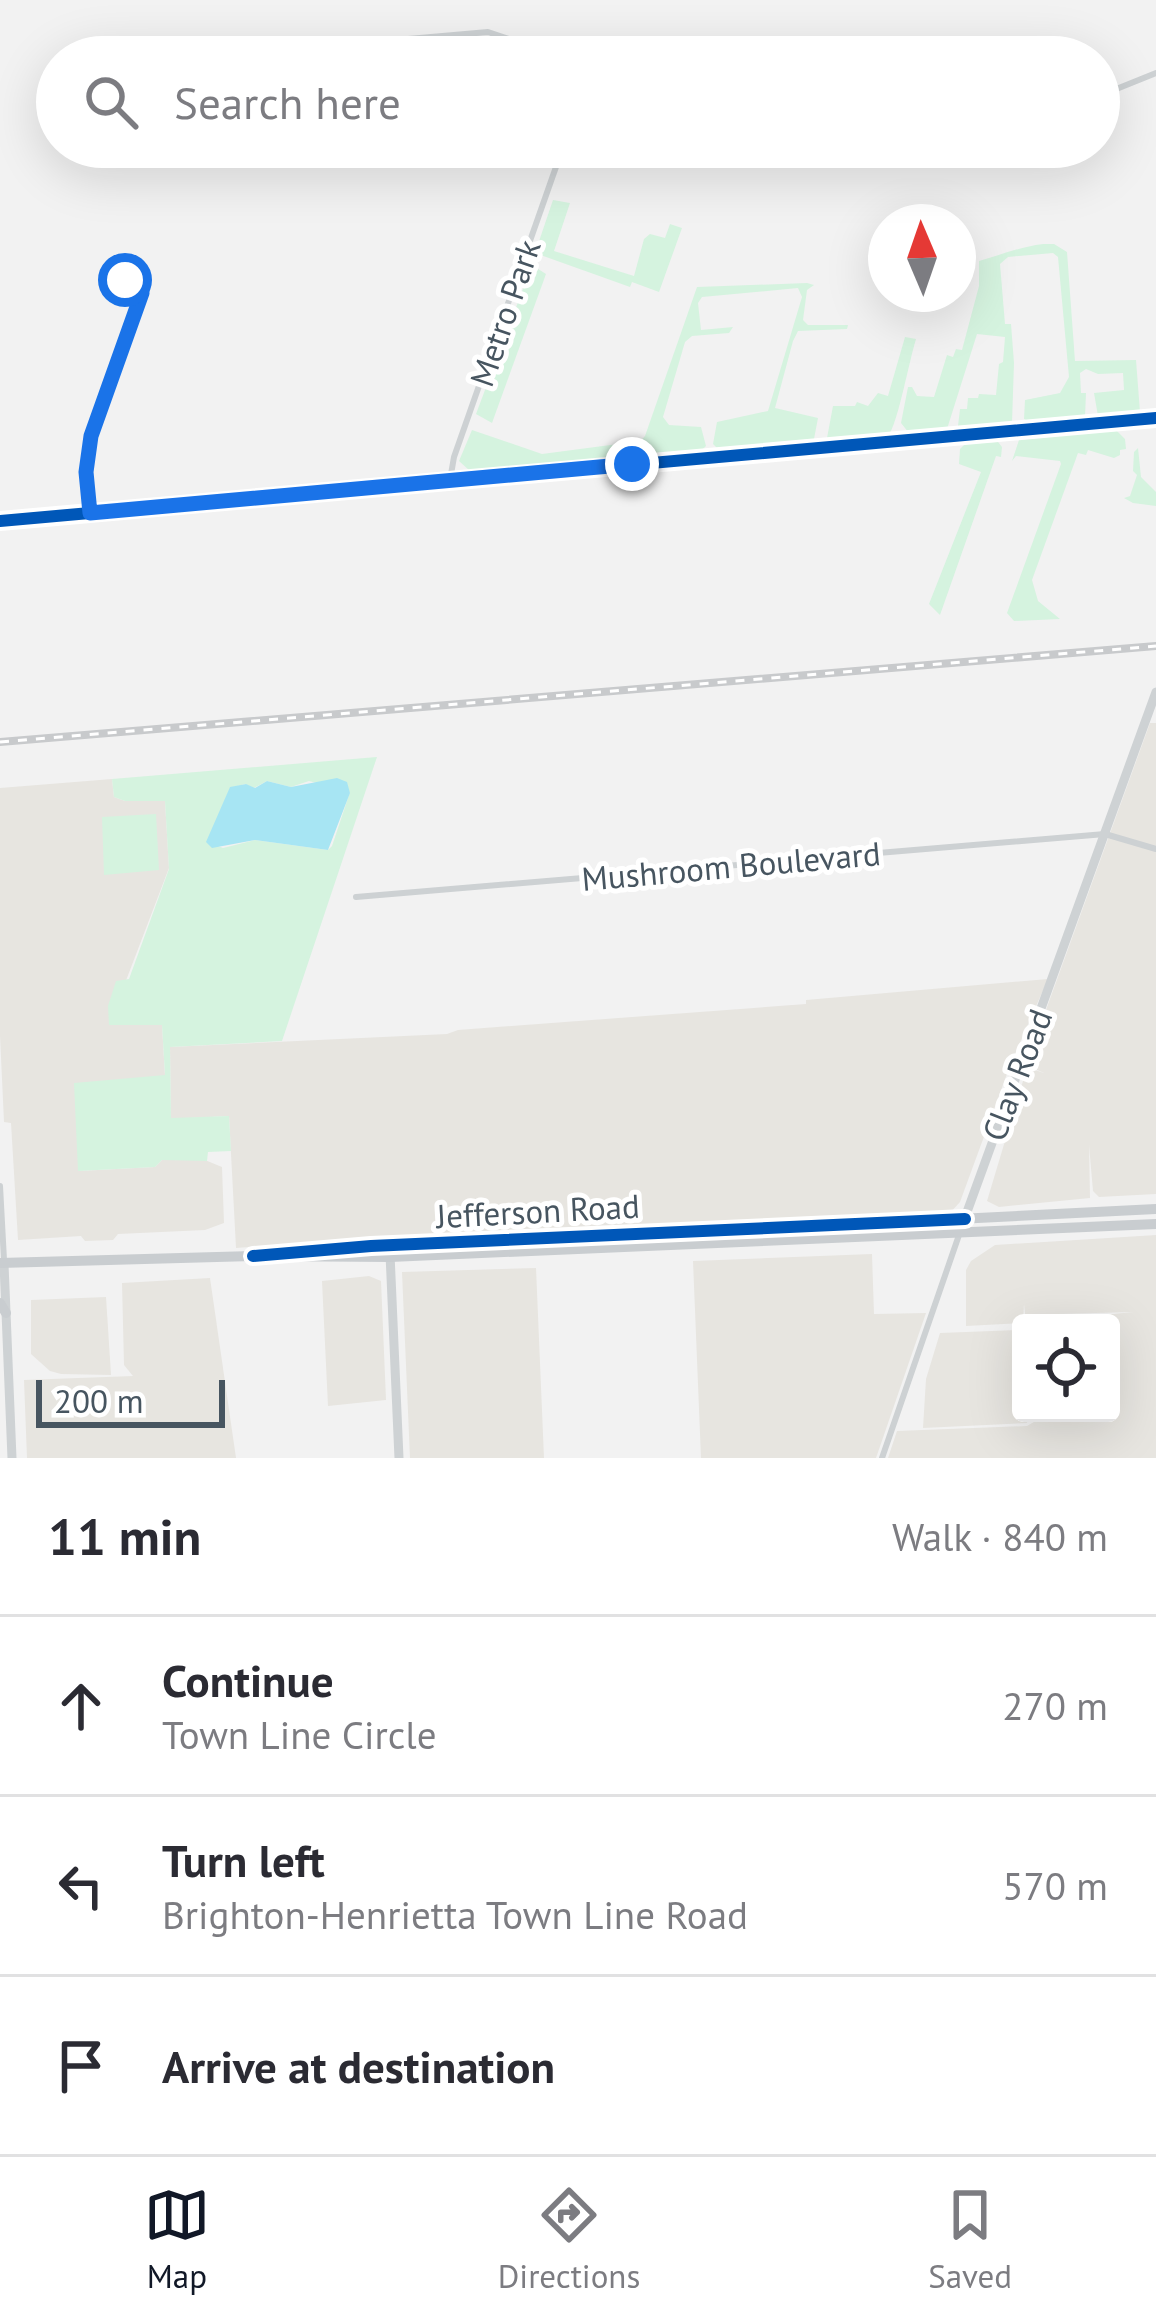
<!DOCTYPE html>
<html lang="en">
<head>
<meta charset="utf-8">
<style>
	body { margin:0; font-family:"PT Sans",sans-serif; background:#f7f7f7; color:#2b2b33 }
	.controls { position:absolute; right:36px; bottom:36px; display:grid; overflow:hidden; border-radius:12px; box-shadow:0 12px 48px #0002 }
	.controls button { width:108px; height:108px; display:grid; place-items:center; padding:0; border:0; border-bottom:3px solid #e1e1e2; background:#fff; color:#2b2b33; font:60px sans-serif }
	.compass { position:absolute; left:868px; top:204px; width:108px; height:108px; border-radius:50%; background:#fff; box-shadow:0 12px 48px #0002; rotate:358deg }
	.scale { position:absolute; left:36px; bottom:30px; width:189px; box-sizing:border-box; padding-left:12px; border:6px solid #475560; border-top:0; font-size:33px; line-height:42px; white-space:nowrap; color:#475560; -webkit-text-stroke:9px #fff; paint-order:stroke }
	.stop { position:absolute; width:36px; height:36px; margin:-27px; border:9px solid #1a73e8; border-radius:50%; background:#fff }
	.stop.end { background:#1a73e8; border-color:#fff; box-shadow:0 3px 12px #0008 }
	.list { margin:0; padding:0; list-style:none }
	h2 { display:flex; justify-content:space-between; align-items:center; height:156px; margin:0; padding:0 48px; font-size:51px }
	h2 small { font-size:39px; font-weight:400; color:#7c7c81 }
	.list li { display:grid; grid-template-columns:78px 1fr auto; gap:36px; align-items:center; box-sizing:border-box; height:180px; padding:0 48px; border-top:3px solid #e1e1e2 }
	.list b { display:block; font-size:45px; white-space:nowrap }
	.list p { margin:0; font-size:39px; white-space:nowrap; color:#7c7c81 }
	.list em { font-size:39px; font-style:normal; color:#7c7c81 }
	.icon { flex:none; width:66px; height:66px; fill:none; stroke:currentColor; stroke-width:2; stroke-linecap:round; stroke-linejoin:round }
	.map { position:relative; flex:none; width:1156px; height:1458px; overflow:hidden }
	.search { position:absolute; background:#fff; box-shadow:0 12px 48px #0002; left:36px; right:36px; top:36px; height:132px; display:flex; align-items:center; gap:30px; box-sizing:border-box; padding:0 42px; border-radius:66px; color:#7c7c81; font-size:45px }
	.sheet { height:696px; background:#fff }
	nav { display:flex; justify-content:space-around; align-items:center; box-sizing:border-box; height:168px; border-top:3px solid #e1e1e2; background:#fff; font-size:33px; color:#7c7c81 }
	nav a { display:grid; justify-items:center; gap:6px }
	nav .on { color:#111827 }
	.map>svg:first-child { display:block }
</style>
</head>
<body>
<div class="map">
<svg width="1156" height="1458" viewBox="0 0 1156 1458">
	<rect width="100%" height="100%" fill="#f2f2f2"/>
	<!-- commercial -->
	<g fill="#e7e5e0">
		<path d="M1150,723H1156V1194L1099,1197L1093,1191L1089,1145L1090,1198L999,1207L987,1201L1026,1071L1029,1068L1044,1073L1026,1065Z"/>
		<path d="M112,779L114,797L125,801H165L169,868L109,1025H162L165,1076L79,1171L155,1167L162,1160L200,1158L222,1167L224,1223L205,1230L118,1234L113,1240L85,1241L81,1236L18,1240L11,1123L4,1122L0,1036V788Z"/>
		<path d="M1048,979L1011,1063L960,1202L950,1213L409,1236L236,1248L229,1116L171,1119L170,1047L447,1034L458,1030L806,1004V1000Z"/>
		<path d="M1156,1235V1458H888L897,1431L1027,1426L1049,1413H1111V1323H1104L1103,1315L1133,1312L1058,1314V1322L1026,1323L1024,1304L1023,1323L966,1326V1270L971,1261L995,1245Z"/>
		<path d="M872,1254L874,1314L926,1313L876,1458H701L693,1261Z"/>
		<path d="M536,1268L544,1458H410L402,1272Z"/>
		<path d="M369,1276L381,1281L386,1400L328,1406L322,1281Z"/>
		<path d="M210,1278L236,1458H27L24,1380L133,1376L124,1365L122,1283Z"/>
		<path d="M106,1297L111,1375L61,1374L50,1371L31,1354V1300Z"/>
		<path d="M1021,1330V1413H1030L1027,1423L923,1428L926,1379L940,1333Z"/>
	</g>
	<!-- green -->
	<g fill="#d5f3df" fill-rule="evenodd">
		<path d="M553,200L570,203L554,251L634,276L644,239L650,234L665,238L670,224L682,228L659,292L632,282L630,287L535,253Z"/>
		<path d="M1043,244H1054L1067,252L1075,361L1136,360L1140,412L1098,416L1094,393L1124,390L1123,373L1098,374L1086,369L1080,373L1081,393H1086L1085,417L1030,422L1024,419L1025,400L1060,393L1069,377L1058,257L1053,253L1008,257L1000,264L1005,324H1011L1014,363L1012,423L958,426L960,409H967L968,398H978L979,394L996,395L999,364L1003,362L1005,337L977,334L947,429L909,433L901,423L908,387H912L917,396L934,397L947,355L953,357L956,349L962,350L979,286V261C1001,255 1019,247 1043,244Z"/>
		<path d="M532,265L546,274L492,423L476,414Z"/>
		<path d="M807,283L814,285L807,290L803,320L808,325H848L847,329L798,331L793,341L775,408L818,418L814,439L717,448L713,444L717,422L768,411L802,297L798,288L702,297L698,303L701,330L733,327L729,333L692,336L685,342L663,417L669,425L701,427L706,446L702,450L639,455L634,449L645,436L697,287Z"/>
		<path d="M905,337L916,339C909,362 899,417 890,433L827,438L833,406H855L857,402L868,406L878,393L888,396Z"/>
		<path d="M472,430L542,454L618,444L624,453L621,457L470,471L459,461Z"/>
		<path d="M1116,430L1125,439L1126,449L1120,450V455L1114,458L1088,450L1086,455L1078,453L1032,580L1038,601L1060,619L1014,621L1007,613L1061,464L1060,461L1016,456L1012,461L1019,440Z"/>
		<path d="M998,442L1002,447L1001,457L996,456L940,615L929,604L981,472L959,464L960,449L965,444Z"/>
		<path d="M1138,448L1141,477L1156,492V506L1133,503L1124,498L1130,496L1137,475L1133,471L1134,452Z"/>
		<path d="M377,757L282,1041L170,1047L171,1118L229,1116L231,1151L208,1152L207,1161L162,1160L155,1167L78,1171L74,1083L165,1075L162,1025H109L108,1006L116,981L129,979L169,869L165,801H125L114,797L112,779ZM267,781L291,787L309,781L350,792L332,846L328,850L255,840L223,848L207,842L230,788L245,784L254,788Z"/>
		<path d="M156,814L159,870L104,875L102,817Z"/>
	</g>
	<!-- water -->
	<path fill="#a7e5f3" d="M337,778L347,782L350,793L328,850L255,840L212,848L206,842L230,787L246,784L255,788L267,781L291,787Z"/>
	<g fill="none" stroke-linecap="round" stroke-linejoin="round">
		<!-- street -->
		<g stroke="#cdd1d3" stroke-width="6">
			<path d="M200,47L236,54L488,32L562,57"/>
			<path d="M1099,96L1156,73"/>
			<circle cx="136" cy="283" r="12"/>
			<path d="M450,480L454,457L563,147"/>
			<path d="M90,513L86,472L91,436L142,293"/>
			<path d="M356,897L1105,834L1156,849"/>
			<path d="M0,1186L4,1260"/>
			<path d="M882,1458L959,1235"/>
		</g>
		<!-- secondary -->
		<g stroke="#ced2d4" stroke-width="9">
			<path d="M0,521L1156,418"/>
			<path d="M963,1223L1156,692"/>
			<path d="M390,1254L399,1458"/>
			<path d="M4,1264L12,1458"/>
		</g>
		<!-- primary -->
		<g stroke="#c9cdd0" stroke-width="10">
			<path d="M262,1254L1156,1209"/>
			<path d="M0,1263L253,1256L390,1257L1156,1224"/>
			<path d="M0,1303L6,1313"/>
		</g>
		<!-- rail casing -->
		<g stroke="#c8cacc" stroke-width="8">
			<path id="rail" d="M0,742L1156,646"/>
		</g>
		<!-- rail -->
		<use href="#rail" stroke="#fff" stroke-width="3" stroke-dasharray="9" stroke-linecap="butt"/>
		<!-- cycleway casing -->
		<g stroke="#fff" stroke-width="20">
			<g id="cycleway">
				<path d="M0,521L1156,418"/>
				<path d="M253,1256L371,1246L965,1219"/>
			</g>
		</g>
		<!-- cycleway -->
		<use href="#cycleway" stroke="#0057b8" stroke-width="12"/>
	</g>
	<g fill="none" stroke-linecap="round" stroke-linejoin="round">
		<!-- route -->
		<path stroke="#1a73e8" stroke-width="15" d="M125,280L128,291L142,293L91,436L86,472L90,513L632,464"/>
	</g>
	<g text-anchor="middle" stroke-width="10" stroke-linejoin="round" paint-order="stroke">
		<!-- street labels -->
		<g font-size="33" fill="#475560" stroke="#fff">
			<text transform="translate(505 313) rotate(-71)" y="12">Metro Park</text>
			<text transform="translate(731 866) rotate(-5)" y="12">Mushroom Boulevard</text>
			<text transform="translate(1017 1075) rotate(-69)" y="12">Clay Road</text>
			<text transform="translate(538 1211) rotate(-3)" y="12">Jefferson Road</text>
		</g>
	</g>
</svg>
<div class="controls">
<button><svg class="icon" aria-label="locate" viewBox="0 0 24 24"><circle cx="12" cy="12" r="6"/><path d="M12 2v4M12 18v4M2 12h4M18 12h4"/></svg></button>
</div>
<svg class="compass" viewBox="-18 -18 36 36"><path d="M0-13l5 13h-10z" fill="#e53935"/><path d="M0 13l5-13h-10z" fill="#7c7c81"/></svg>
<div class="scale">200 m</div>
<div class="stop" style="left:125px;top:280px"></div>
<div class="stop end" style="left:632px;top:464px"></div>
<div class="search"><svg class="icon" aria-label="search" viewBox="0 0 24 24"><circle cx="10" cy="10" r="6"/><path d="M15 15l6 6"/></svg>Search here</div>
</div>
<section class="sheet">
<h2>11 min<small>Walk · 840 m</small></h2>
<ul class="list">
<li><svg class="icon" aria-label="ahead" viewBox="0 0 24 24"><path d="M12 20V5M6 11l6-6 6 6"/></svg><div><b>Continue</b><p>Town Line Circle</p></div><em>270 m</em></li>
<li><svg class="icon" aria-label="left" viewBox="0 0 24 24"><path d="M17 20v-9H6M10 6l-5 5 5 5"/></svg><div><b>Turn left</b><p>Brighton-Henrietta Town Line Road</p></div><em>570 m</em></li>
<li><svg class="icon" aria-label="arrive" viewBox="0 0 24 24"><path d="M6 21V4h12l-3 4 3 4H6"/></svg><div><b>Arrive at destination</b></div></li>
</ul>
</section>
<nav>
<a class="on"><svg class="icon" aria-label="map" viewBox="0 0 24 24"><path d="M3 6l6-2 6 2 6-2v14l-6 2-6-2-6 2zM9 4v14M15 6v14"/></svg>Map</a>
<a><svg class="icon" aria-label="directions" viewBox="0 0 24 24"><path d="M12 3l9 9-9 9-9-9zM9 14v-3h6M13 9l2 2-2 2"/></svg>Directions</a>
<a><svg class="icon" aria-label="saved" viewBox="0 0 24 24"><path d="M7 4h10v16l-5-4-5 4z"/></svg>Saved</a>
</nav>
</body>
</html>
